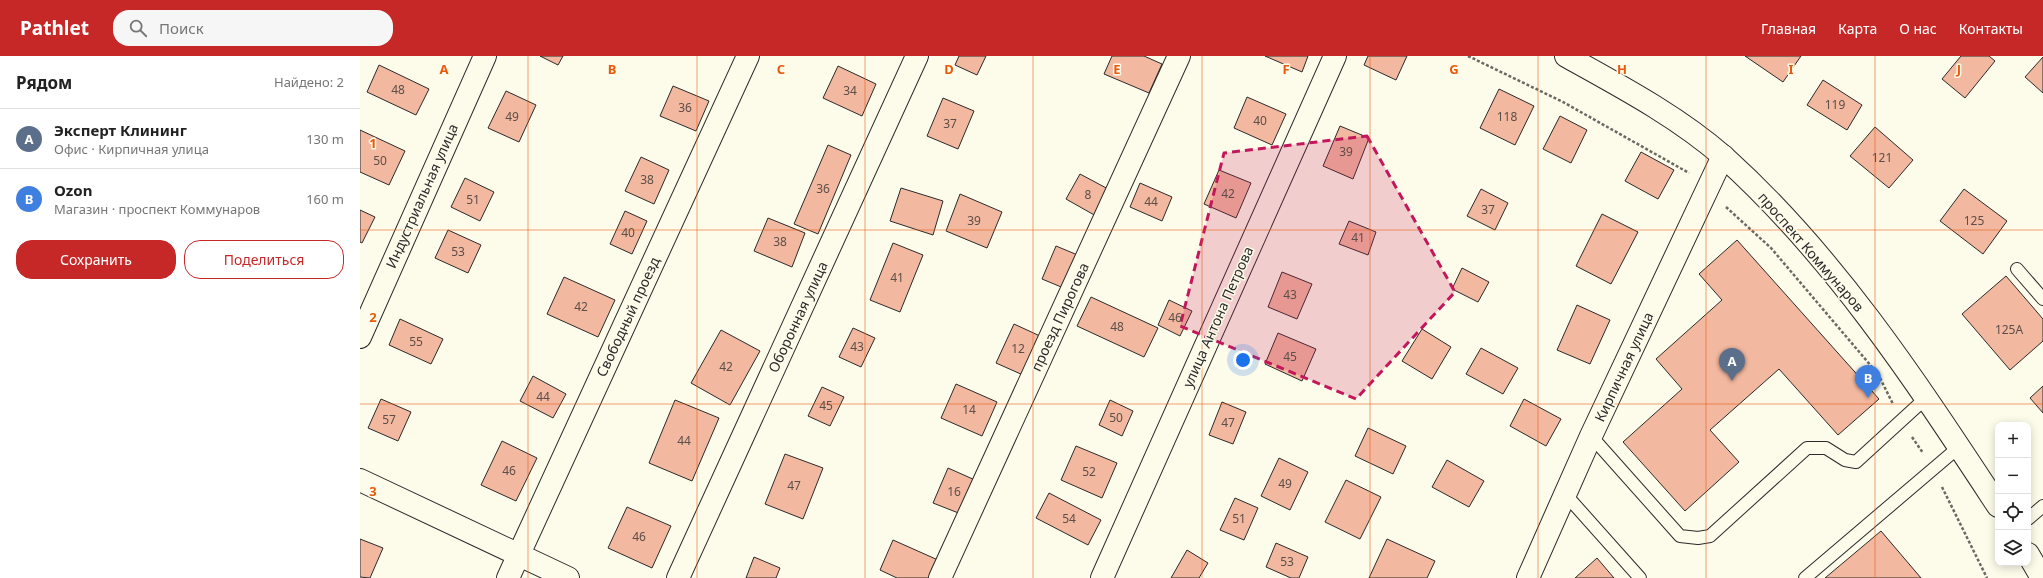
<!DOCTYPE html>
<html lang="ru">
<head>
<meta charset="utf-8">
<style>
	body { margin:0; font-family:"Noto Sans",sans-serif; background:#f6f6f6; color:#222 }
	.controls { position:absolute; right:12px; bottom:12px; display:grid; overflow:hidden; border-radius:8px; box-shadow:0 2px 10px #0003 }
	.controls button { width:36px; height:36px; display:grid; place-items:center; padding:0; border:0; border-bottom:1px solid #e0e0e0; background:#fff; color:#222; font:20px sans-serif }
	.you { position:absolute; left:883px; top:304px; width:14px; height:14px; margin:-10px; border:3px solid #fff; border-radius:50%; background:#1a73e8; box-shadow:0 0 0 6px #1a73e833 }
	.badge { display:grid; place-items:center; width:26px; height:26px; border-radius:50%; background:#c62828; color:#fff; font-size:13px; font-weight:700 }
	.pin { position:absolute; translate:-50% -33px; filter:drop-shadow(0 1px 2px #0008) }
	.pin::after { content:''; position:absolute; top:21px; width:14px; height:12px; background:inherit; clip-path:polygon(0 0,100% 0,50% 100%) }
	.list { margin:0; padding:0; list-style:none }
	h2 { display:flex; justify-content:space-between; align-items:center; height:52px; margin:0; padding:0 16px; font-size:17px }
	h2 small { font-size:13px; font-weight:400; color:#767676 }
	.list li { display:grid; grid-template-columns:26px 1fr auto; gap:12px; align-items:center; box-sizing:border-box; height:60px; padding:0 16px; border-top:1px solid #e0e0e0 }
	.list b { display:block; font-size:15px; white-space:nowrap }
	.list p { margin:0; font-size:13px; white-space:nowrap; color:#767676 }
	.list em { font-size:13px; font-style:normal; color:#767676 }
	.actions { display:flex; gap:8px; padding:12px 16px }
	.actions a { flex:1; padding:9px 0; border:1px solid #c62828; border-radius:16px; text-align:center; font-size:14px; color:#c62828 }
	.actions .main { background:#c62828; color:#fff }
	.icon { flex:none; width:22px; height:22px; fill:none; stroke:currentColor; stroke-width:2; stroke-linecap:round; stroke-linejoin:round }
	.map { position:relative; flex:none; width:1683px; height:522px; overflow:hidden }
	header { display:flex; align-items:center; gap:24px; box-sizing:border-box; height:56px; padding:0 20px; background:#c62828; color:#fff }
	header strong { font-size:19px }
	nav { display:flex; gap:22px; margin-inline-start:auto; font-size:14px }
	.search { width:280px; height:36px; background:#f6f6f6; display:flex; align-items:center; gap:10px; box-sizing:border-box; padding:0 14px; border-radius:16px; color:#767676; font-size:15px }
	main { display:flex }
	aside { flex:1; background:#fff }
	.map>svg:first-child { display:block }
</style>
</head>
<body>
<header>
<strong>Pathlet</strong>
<div class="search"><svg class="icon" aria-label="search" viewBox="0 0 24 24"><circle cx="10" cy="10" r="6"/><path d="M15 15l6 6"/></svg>Поиск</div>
<nav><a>Главная</a><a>Карта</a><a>О нас</a><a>Контакты</a></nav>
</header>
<main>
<aside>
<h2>Рядом<small>Найдено: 2</small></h2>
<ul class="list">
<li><span class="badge" style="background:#5c6f8a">A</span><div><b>Эксперт Клининг</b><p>Офис · Кирпичная улица</p></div><em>130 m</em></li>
<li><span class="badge" style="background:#3f7fe0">B</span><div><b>Ozon</b><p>Магазин · проспект Коммунаров</p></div><em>160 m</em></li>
</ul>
<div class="actions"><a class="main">Сохранить</a><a>Поделиться</a></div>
</aside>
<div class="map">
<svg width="1683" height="522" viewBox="0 0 1683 522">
	<rect width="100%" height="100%" fill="#fdfbea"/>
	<!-- building -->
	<g fill="#f2b8a0" stroke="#2b2b2b">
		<path d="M180,0H203L198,9Z"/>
		<path d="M599,0H626L617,19L595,9Z"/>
		<path d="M752,0H784L802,8L789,37L744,18Z"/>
		<path d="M905,0H948L942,16Z"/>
		<path d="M1008,0H1047L1036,24L1004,9Z"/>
		<path d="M1385,0H1441L1423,26Z"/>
		<path d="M1601,0H1629L1635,5L1605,42L1582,23Z"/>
		<path d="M1683,1V37L1665,21Z"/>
		<path d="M19,9L69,33L56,59L7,36Z"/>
		<path d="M478,10L516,28L502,60L463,42Z"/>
		<path d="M1463,24L1502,49L1487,74L1447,49Z"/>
		<path d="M313,30L349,45L336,75L300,60Z"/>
		<path d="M1139,33L1174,50L1155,89L1120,72Z"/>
		<path d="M146,35L176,49L159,86L128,72Z"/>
		<path d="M887,41L926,58L912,89L874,72Z"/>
		<path d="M583,42L614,55L598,93L567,80Z"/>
		<path d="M1200,60L1227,74L1211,107L1183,93Z"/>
		<path d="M980,70L1009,82L993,123L963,110Z"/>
		<path d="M1515,71L1553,104L1529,132L1490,100Z"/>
		<path d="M0,74L45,95L29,129L0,116Z"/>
		<path d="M468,89L491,99L458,178L434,168Z"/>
		<path d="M1281,96L1314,114L1298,143L1265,125Z"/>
		<path d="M281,101L309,114L294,148L265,135Z"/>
		<path d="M859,114L891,127L876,162L844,148Z"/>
		<path d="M720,118L750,134L736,160L706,143Z"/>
		<path d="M105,122L134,136L120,165L91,151Z"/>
		<path d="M780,127L812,141L802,165L770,151Z"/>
		<path d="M541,132L583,145L573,179L530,165Z"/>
		<path d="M1121,133L1148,147L1135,174L1107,160Z"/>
		<path d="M1604,133L1647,165L1623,198L1580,165Z"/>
		<path d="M600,138L642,156L627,192L586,175Z"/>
		<path d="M0,154L15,161L2,187L0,186Z"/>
		<path d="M265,155L287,165L272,198L250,188Z"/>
		<path d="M1242,158L1278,176L1251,228L1216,210Z"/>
		<path d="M408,162L445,177L432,211L394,195Z"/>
		<path d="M989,165L1016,176L1008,199L979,188Z"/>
		<path d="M88,174L121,189L108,217L75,202Z"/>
		<path d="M1377,184L1519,343L1478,379L1419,313L1350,374L1379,406L1325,455L1263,386L1322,333L1296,303L1362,244L1339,218Z"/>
		<path d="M533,187L563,199L540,256L510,244Z"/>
		<path d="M696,190L720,200L706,233L682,223Z"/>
		<path d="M1102,212L1129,226L1118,246L1092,233Z"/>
		<path d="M922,216L952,228L937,263L908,251Z"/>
		<path d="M1646,220L1683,263V285L1650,314L1602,258Z"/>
		<path d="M204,221L255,244L238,281L187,258Z"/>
		<path d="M731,241L798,272L784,301L717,270Z"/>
		<path d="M809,244L832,255L820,280L798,269Z"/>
		<path d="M1217,249L1250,264L1230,308L1197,294Z"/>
		<path d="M40,263L83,283L71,308L29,289Z"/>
		<path d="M654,268L680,280L663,319L636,307Z"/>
		<path d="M493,272L515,282L501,311L479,301Z"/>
		<path d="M1062,273L1091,291L1072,323L1042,305Z"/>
		<path d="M361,274L400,295L370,349L331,327Z"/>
		<path d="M918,277L956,293L942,325L905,308Z"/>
		<path d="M1121,292L1158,312L1143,338L1106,318Z"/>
		<path d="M173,320L206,338L193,362L160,345Z"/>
		<path d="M596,328L637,346L622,380L581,362Z"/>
		<path d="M1683,330V357L1670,342Z"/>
		<path d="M462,331L484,341L470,370L448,360Z"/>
		<path d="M21,343L51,356L38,385L8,372Z"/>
		<path d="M1164,343L1201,363L1186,390L1150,370Z"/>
		<path d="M315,344L359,362L332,425L289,407Z"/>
		<path d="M750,344L773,355L762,380L739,369Z"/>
		<path d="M862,346L886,356L873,388L849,379Z"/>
		<path d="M1008,372L1046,390L1033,418L995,400Z"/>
		<path d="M142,385L177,402L156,445L121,429Z"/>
		<path d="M716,390L757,407L742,442L701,424Z"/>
		<path d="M425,398L463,412L443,463L405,448Z"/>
		<path d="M919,402L948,416L930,454L901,440Z"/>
		<path d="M1087,404L1124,425L1109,451L1072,431Z"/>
		<path d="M588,412L615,424L601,458L573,447Z"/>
		<path d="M986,424L1021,441L1000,483L965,466Z"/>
		<path d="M689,437L741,464L728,489L676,462Z"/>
		<path d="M875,442L898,452L884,484L860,474Z"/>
		<path d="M267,451L311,470L292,512L248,492Z"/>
		<path d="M1521,475L1561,522H1465Z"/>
		<path d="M0,483L23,492L10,522L0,521Z"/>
		<path d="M1027,483L1075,505L1067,522H1009Z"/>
		<path d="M533,484L578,504L570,522H537L520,514Z"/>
		<path d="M916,487L948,501L939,522H931L906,511Z"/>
		<path d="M827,494L848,507L839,522H811Z"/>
		<path d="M394,501L420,512L416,522H386Z"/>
		<path d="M1237,502L1254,522H1215Z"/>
	</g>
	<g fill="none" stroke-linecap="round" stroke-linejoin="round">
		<!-- service casing -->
		<g stroke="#2b2b2b" stroke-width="14">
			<g id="service">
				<path d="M1657,213L1683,243"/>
				<path d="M1231,380L1320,480L1338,482L1350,480L1447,392H1466L1485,404L1496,406L1566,342"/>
				<path d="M1206,439L1280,522"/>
				<path d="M1668,463L1683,450"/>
				<path d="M1445,522L1599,391"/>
			</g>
		</g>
		<!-- minor casing -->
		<g stroke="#2b2b2b" stroke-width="24">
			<g id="minor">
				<path d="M0,281L125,0"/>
				<path d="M0,424L208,522"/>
				<path d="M148,522L388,0"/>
				<path d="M318,522L557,0"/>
				<path d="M580,522L819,0"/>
				<path d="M1168,522L1231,380L1363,100"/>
			</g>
		</g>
		<!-- tertiary casing -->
		<g stroke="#2b2b2b" stroke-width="24">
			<g id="tertiary">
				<path d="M1206,0C1260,30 1317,60 1364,101C1475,201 1557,327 1638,450"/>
				<path d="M1668,498L1682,522"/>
				<path d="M742,522L975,0"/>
			</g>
		</g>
		<!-- path -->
		<g stroke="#6a6964" stroke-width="2.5" stroke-dasharray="3 2" stroke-linecap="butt">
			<path d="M1108,0L1203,46L1329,117"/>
			<path d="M1366,151L1411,192L1512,311"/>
			<path d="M1520,322L1533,348"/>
			<path d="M1552,381L1563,397"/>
			<path d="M1582,431L1627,522"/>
		</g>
		<!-- service -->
		<use href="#service" stroke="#fdfbea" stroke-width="12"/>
		<!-- minor -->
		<use href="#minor" stroke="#fdfbea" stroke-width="22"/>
		<!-- tertiary -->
		<use href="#tertiary" stroke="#fdfbea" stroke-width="22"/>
	</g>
	<!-- marked area -->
	<path fill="#c2185b" fill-opacity="0.2" stroke="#c2185b" stroke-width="3" stroke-dasharray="8 5" stroke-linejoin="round" d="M1007,80L1095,236L996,343L820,270L864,97Z"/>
	<!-- grid -->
	<path fill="none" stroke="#e8590c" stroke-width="1" stroke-opacity="0.55" d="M168,0V522M337,0V522M505,0V522M673,0V522M842,0V522M1010,0V522M1178,0V522M1346,0V522M1515,0V522M0,174H1683M0,348H1683"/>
	<g text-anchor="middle" stroke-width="3" stroke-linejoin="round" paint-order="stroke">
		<!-- number labels -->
		<g font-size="12" fill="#5d4e48">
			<text x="38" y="38">48</text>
			<text x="490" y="39">34</text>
			<text x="1475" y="53">119</text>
			<text x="325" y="56">36</text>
			<text x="152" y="65">49</text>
			<text x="1147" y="65">118</text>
			<text x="900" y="69">40</text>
			<text x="590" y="72">37</text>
			<text x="986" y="100">39</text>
			<text x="1522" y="106">121</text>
			<text x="20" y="109">50</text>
			<text x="287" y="128">38</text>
			<text x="463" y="137">36</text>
			<text x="868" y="142">42</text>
			<text x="728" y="143">8</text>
			<text x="113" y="148">51</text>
			<text x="791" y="150">44</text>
			<text x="1128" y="158">37</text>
			<text x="614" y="169">39</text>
			<text x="1614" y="169">125</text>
			<text x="268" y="181">40</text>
			<text x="998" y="186">41</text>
			<text x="420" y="190">38</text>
			<text x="98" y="200">53</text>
			<text x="537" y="226">41</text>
			<text x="930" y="243">43</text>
			<text x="221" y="255">42</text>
			<text x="815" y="266">46</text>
			<text x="757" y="275">48</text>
			<text x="1649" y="278">125А</text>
			<text x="56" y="290">55</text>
			<text x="497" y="295">43</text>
			<text x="658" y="297">12</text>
			<text x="930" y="305">45</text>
			<text x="366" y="315">42</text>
			<text x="183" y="345">44</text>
			<text x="466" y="354">45</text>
			<text x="609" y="358">14</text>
			<text x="756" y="366">50</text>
			<text x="29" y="368">57</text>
			<text x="868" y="371">47</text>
			<text x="324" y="389">44</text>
			<text x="149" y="419">46</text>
			<text x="729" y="420">52</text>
			<text x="925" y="432">49</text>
			<text x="434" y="434">47</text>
			<text x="594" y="440">16</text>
			<text x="709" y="467">54</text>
			<text x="879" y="467">51</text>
			<text x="279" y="485">46</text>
			<text x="927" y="510">53</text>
		</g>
		<!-- street labels -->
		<g font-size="14" fill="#2b2b2b" stroke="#fdfbea">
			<text transform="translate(62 140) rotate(-66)" y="5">Индустриальная улица</text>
			<text transform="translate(1451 196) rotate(49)" y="5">проспект Коммунаров</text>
			<text transform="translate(268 261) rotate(-65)" y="5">Свободный проезд</text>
			<text transform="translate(438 261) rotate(-65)" y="5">Оборонная улица</text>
			<text transform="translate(700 261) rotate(-65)" y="5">проезд Пирогова</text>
			<text transform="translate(858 261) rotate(-66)" y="5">улица Антона Петрова</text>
			<text transform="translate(1264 311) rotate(-65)" y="5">Кирпичная улица</text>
		</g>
	</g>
	<g font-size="13" text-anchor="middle" font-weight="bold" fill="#e8590c" stroke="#fdfbea" stroke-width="3" stroke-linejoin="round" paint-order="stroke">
		<text x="84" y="18">A</text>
		<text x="252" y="18">B</text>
		<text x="421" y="18">C</text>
		<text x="589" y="18">D</text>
		<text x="757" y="18">E</text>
		<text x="926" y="18">F</text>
		<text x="1094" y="18">G</text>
		<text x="1262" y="18">H</text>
		<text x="1431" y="18">I</text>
		<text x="1599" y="18">J</text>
		<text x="13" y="92">1</text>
		<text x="13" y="266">2</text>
		<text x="13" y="440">3</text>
	</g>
</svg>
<div class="controls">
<button>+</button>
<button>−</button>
<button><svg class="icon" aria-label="locate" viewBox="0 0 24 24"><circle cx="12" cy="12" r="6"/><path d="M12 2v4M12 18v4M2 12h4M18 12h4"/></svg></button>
<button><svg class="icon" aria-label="layers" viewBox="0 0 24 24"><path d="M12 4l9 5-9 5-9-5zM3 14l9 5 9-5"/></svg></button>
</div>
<div class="you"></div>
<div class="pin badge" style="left:1372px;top:325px;background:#5c6f8a">A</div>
<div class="pin badge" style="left:1508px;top:342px;background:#3f7fe0">B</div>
</div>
</main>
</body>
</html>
